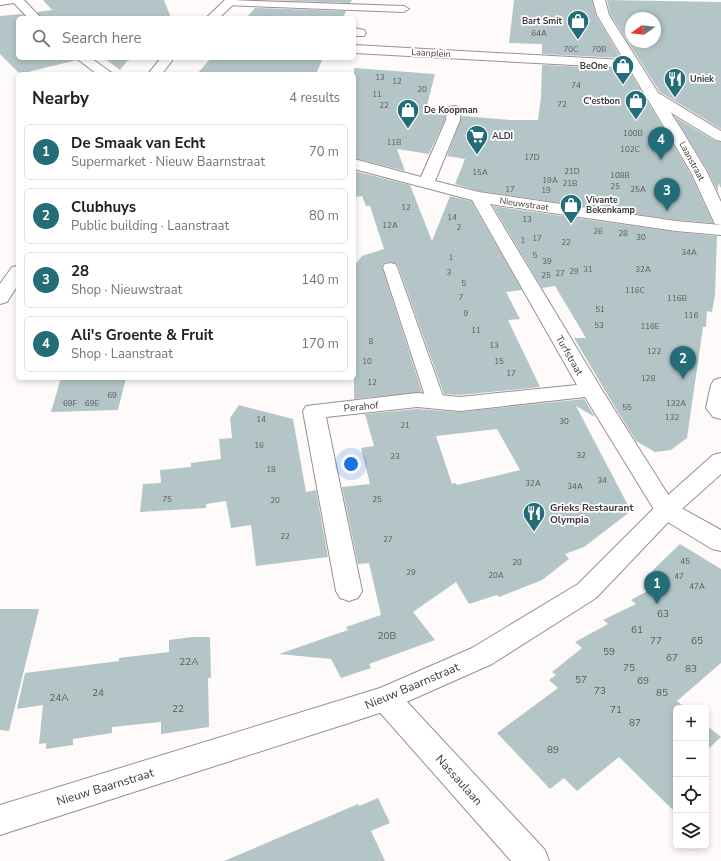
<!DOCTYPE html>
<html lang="en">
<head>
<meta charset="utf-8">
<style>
	body { margin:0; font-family:"Nunito Sans",sans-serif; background:#f6f6f6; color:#202124 }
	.controls { position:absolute; right:12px; bottom:12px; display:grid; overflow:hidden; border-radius:6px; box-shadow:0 2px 6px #0003 }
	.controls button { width:36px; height:36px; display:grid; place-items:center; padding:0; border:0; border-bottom:1px solid #e0e0e0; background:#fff; color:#202124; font:20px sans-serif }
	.compass { position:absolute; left:625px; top:12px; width:36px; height:36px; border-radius:50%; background:#fff; box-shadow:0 2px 6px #0003; rotate:255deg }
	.you { position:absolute; left:351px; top:464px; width:14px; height:14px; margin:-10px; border:3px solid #fff; border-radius:50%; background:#1a73e8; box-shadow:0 0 0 6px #1a73e833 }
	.badge { display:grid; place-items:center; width:26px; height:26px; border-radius:50%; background:#246d78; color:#fff; font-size:13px; font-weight:700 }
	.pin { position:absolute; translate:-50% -33px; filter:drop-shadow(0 1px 2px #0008) }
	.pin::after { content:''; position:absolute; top:21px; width:14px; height:12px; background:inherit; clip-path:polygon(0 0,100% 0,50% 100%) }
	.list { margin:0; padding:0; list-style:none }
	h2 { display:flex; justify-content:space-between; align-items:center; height:52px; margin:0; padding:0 16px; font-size:17px }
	h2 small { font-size:13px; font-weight:400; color:#757577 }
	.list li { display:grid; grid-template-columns:26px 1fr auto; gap:12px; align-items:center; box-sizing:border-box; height:56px; margin:0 8px 8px; padding:0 8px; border:1px solid #e0e0e0; border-radius:6px }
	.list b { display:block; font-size:15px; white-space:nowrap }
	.list p { margin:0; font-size:13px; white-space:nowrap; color:#757577 }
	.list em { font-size:13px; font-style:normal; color:#757577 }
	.icon { flex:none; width:22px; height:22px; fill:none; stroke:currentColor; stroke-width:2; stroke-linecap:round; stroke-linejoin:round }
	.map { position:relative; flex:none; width:721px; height:861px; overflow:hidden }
	.search { position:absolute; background:#fff; box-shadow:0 2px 6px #0003; left:16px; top:16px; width:340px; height:44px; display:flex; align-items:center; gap:10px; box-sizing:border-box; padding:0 14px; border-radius:6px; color:#757577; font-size:15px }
	.panel { position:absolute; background:#fff; box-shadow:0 2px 6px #0003; left:16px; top:72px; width:340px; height:308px; border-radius:6px }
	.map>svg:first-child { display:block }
</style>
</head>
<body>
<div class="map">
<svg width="721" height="861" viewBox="0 0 721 861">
	<rect width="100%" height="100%" fill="#fefafa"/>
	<!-- building -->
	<g fill="#b4c5c8" fill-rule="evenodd">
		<path d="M43,0H164L171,18H42L37,12L52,10Z"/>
		<path d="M272,0H352L350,3Z"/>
		<path d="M514,0H592L596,16L621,58L542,54V44L509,43Z"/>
		<path d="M607,0L721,2V129L660,92L610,14ZM631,18H655V42H631Z"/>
		<path d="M255,8L346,11L343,18H246Z"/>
		<path d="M22,14L26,18H18V58H75L77,60L20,74L0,54V16Z"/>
		<path d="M104,58H140L127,61L120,70Z"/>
		<path d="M211,58H323L316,74H197Z"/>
		<path d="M542,65L628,69L690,173L713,223L676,220L479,191L455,184L465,159L447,156L462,116L510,120H538L541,97Z"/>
		<path d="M354,68L435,74L425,113L445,115V120L429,154L397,149L405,171L354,158Z"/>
		<path d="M675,117L715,141L721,142V188L718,183V192L708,171Z"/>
		<path d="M354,171L410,185L432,241L450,196L471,201L522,290L506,292L520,319L508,320L540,387L460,395L444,394L398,266L395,263L390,262L384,263L382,267L422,392L354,399V266L362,256L384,249L370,206H366L362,196L354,197Z"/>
		<path d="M493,206L676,232L717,236L715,295L712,312L707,311L706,327H703L687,438L671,450L655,452L636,441L607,394L574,338H586L555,286L542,288Z"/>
		<path d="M61,378H126L118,410L51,412Z"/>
		<path d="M584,399L595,417L576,406L631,511L584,547L565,554L569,559L542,580L499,597L497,595L469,604L456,582L413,612L435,640L369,664L371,668L341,678L331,659L279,654L348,630L346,627L381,615L369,563L358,564L342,487L370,484L361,448L374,446L365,414L417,409L460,412ZM497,429L520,470L457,485L456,483L452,484L436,436Z"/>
		<path d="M239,405L293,419L306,492L316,490L328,557L256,566L251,525L231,528L226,501L206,504V508L140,512L143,484L161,483L160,470L191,467V463L221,459L219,439L232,438L230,418Z"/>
		<path d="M680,544L721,569V663L677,701L685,708H676V813L619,757L577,791L564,778L550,789L497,733L558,688L549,680L556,675L552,672L582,648L575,642L608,624L603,620L636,604L631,600L666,581L652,571Z"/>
		<path d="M0,609H39L9,731L0,730Z"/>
		<path d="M192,637H210L211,678H208L209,727L161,734V722L112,727V733L73,739V745L46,749V743L39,744L43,705L17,709L25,673L119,661V658L169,652V640Z"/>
		<path d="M706,725L721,737L706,751Z"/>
		<path d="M378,798L390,823L371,831L385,861H224L358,804L359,806Z"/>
	</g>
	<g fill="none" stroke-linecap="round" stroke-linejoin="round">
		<!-- service casing -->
		<g stroke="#9d8d8e" stroke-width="2">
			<g id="service">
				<path d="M228,0L404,6L409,9L404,12L225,5L223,3L225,1Z"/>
				<path d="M390,263L395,264L397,267L445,402L442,406L436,408L430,406L427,402L383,267L385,264Z"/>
			</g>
		</g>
		<!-- pedestrian casing -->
		<g stroke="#9d8d8e" stroke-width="2">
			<path id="pedestrian" d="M593,0H605L609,15L683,132L707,172L721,202V225L715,224L713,220L691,172L629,68L354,53V45L624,60L597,15Z"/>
		</g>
		<!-- minor casing -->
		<g stroke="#9d8d8e" stroke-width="2">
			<g id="minor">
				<path d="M0,0H24L41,18H28L14,3L0,5Z"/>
				<path d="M354,28L364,30L366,33L364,36H354Z"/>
				<path d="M76,58H91L113,74H97Z"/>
				<path d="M655,93L660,94L721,131V141L716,140L650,100L648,97L650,94Z"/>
				<path d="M454,106L459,107L461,110L460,120L435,181L479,192L676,221L721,225V235L676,231L490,204L602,390L674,504L721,530V551L712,549L658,516L585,397L460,411L417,407L326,417L362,591L358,598L349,601L340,598L336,591L303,411L306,406L417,393L460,397L577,385L472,200L354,169V159L421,177L446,120L447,110L449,107Z"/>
				<path d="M721,378V419L713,417L706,408L711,385L714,380Z"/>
				<path d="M386,687L396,690L545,850L549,861H511L376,708L372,699L376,690Z"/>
			</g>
		</g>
		<!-- tertiary casing -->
		<g stroke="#9d8d8e" stroke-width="2">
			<g id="tertiary">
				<path d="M225,0H238L219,18H206Z"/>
				<path d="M161,58H174L162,74H148Z"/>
				<path d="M18,266V285L7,302L0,304V284L12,267Z"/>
				<path d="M721,453V474L674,516L596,598L492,664L386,711L0,835V805L380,688L472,648L578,584L658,504L713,455Z"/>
			</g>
		</g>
		<!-- path -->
		<path stroke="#bfbaba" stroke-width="1.5" stroke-dasharray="1 2" stroke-linecap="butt" d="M714,107H721"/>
		<!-- service -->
		<use href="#service" fill="#fff" fill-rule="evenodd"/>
		<!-- pedestrian -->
		<use href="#pedestrian" fill="#fff" fill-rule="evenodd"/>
		<!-- minor -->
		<use href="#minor" fill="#fff" fill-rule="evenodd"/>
		<!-- tertiary -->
		<use href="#tertiary" fill="#fff" fill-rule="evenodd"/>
	</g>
	<!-- icons -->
	<defs>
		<g id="shop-pin" transform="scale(1.15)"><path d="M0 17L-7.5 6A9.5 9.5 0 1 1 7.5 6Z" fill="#246d78" stroke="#fff"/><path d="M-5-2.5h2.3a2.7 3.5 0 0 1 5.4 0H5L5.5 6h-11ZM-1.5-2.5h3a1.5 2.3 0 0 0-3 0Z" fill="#fff"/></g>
		<g id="restaurant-pin" transform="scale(1.15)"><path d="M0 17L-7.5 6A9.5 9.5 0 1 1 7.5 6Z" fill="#246d78" stroke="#fff"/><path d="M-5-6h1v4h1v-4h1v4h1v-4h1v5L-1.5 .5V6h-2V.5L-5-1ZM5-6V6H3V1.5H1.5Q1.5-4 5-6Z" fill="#fff"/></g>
		<g id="supermarket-pin" transform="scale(1.15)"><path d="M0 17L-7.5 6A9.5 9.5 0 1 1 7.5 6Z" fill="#246d78" stroke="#fff"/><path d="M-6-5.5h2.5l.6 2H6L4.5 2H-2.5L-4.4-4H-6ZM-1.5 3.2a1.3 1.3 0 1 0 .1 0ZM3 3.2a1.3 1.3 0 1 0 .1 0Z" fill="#fff"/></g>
	</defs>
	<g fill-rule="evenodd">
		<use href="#shop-pin" x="578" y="21"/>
		<use href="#shop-pin" x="623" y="66"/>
		<use href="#restaurant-pin" x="675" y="79"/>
		<use href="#shop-pin" x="636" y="101"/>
		<use href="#shop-pin" x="408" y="110"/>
		<use href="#supermarket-pin" x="477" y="136"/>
		<use href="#shop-pin" x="571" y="205"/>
		<use href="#restaurant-pin" x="534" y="513"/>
	</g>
	<g text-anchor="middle" stroke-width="3.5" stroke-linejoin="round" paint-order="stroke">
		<!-- number labels -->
		<g font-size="8" fill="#5c5a5b">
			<text x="539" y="36">64A</text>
			<text x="571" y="52">70C</text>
			<text x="599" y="52">70B</text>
			<text x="380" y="80">13</text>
			<text x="397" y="84">12</text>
			<text x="576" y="88">74</text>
			<text x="422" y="92">20</text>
			<text x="377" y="97">11</text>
			<text x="562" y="107">72</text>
			<text x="384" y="108">22</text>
			<text x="633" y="136">100B</text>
			<text x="394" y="145">11B</text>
			<text x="630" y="152">102C</text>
			<text x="532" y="160">17D</text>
			<text x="572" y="174">21D</text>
			<text x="480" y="175">15A</text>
			<text x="620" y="178">108B</text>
			<text x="550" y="183">19A</text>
			<text x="570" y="186">21B</text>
			<text x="615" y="189">25</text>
			<text x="510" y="192">17</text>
			<text x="638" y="192">25A</text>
			<text x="546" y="193">19</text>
			<text x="406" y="210">12</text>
			<text x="452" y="220">14</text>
			<text x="527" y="222">13</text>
			<text x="390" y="228">12A</text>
			<text x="459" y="230">2</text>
			<text x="598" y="234">26</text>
			<text x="623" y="236">28</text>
			<text x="641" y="240">30</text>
			<text x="537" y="241">17</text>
			<text x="523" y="243">1</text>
			<text x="566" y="245">22</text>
			<text x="689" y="255">34A</text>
			<text x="535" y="258">5</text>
			<text x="451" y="260">1</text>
			<text x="547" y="264">39</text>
			<text x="588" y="272">31</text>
			<text x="643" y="272">32A</text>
			<text x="574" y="274">29</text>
			<text x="449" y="275">3</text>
			<text x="560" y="276">27</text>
			<text x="546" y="278">25</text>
			<text x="464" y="286">5</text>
			<text x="635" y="293">116C</text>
			<text x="461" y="300">7</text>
			<text x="677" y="301">116B</text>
			<text x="600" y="312">51</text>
			<text x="466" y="316">9</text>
			<text x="691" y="318">116</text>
			<text x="599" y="328">53</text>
			<text x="650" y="329">116E</text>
			<text x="476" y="333">11</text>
			<text x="371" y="344">8</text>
			<text x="494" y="348">13</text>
			<text x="654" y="354">122</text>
			<text x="367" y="364">10</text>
			<text x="499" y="364">15</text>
			<text x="511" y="376">17</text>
			<text x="648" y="381">128</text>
			<text x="372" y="385">12</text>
			<text x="112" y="398">69</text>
			<text x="70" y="406">69F</text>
			<text x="92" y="406">69E</text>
			<text x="676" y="406">132A</text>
			<text x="627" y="410">55</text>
			<text x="672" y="420">132</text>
			<text x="261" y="422">14</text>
			<text x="564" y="424">30</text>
			<text x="405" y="428">21</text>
			<text x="259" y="448">16</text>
			<text x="581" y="458">32</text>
			<text x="395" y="459">23</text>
			<text x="271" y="472">18</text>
			<text x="602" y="483">34</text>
			<text x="533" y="486">32A</text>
			<text x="575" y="489">34A</text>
			<text x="167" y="502">75</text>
			<text x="377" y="502">25</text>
			<text x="275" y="503">20</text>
			<text x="285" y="539">22</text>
			<text x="388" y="542">27</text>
			<text x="685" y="564">45</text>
			<text x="517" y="565">20</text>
			<text x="411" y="575">29</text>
			<text x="496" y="578">20A</text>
			<text x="679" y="579">47</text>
			<text x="697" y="589">47A</text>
		</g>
		<!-- far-poi labels -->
		<g font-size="9" font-weight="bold" fill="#3e3737" stroke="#fff" text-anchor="start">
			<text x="562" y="24" text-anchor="end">Bart Smit</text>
			<text x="608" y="69" text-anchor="end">BeOne</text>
			<text x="690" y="82">Uniek</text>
			<text x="620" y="104" text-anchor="end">C'estbon</text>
			<text x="424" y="113">De Koopman</text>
			<text x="492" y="139">ALDI</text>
			<text x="586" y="203">Vivante<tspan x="586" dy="10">Bekenkamp</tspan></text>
		</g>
		<!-- far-street labels -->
		<g font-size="9" fill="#3e3737" stroke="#fff">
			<text transform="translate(431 53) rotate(3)" y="3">Laanplein</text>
			<text transform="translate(692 161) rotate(62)" y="3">Laanstraat</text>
			<text transform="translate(524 204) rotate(8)" y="3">Nieuwstraat</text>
		</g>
		<!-- street labels -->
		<g font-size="10" fill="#3e3737" stroke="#fff">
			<text transform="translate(570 355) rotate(60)" y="4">Turfstraat</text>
			<text transform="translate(361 406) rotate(-6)" y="4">Perahof</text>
		</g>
		<!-- poi labels -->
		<g font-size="10" font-weight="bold" fill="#3e3737" stroke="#fff" text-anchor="start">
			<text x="550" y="511">Grieks Restaurant<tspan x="550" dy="12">Olympia</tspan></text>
		</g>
		<!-- near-number labels -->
		<g font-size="10" fill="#5c5a5b">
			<text x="663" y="617">63</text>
			<text x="637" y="633">61</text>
			<text x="387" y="639">20B</text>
			<text x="656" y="644">77</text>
			<text x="697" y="644">65</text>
			<text x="609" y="655">59</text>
			<text x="672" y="661">67</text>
			<text x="189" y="665">22A</text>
			<text x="629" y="671">75</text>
			<text x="691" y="672">83</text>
			<text x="581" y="683">57</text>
			<text x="643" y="684">69</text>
			<text x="600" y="694">73</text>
			<text x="98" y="696">24</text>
			<text x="662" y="696">85</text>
			<text x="59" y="701">24A</text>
			<text x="178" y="712">22</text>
			<text x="616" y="713">71</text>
			<text x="635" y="726">87</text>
			<text x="553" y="753">89</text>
		</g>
		<!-- near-street labels -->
		<g font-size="12" fill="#3e3737" stroke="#fff">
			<text transform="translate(412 686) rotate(-23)" y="4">Nieuw Baarnstraat</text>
			<text transform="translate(459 780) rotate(48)" y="4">Nassaulaan</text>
			<text transform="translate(105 787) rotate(-17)" y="4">Nieuw Baarnstraat</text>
		</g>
	</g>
</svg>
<div class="controls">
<button>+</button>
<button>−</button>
<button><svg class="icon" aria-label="locate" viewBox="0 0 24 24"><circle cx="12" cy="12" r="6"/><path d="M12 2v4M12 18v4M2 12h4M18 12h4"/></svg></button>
<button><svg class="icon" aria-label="layers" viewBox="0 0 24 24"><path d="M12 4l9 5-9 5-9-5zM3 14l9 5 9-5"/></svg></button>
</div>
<svg class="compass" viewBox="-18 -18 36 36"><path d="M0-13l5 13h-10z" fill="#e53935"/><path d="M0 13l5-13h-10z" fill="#757577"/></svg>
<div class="you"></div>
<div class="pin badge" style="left:657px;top:604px">1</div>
<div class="pin badge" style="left:683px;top:379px">2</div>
<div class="pin badge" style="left:667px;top:211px">3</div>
<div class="pin badge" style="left:661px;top:160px">4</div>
<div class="search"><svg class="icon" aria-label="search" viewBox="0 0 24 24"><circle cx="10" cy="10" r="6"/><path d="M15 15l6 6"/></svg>Search here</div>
<section class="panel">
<h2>Nearby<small>4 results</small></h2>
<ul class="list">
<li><span class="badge">1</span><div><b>De Smaak van Echt</b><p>Supermarket · Nieuw Baarnstraat</p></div><em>70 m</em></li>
<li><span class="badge">2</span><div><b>Clubhuys</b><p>Public building · Laanstraat</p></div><em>80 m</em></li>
<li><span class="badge">3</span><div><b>28</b><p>Shop · Nieuwstraat</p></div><em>140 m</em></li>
<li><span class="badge">4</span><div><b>Ali's Groente &amp; Fruit</b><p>Shop · Laanstraat</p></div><em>170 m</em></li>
</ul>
</section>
</div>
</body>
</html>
